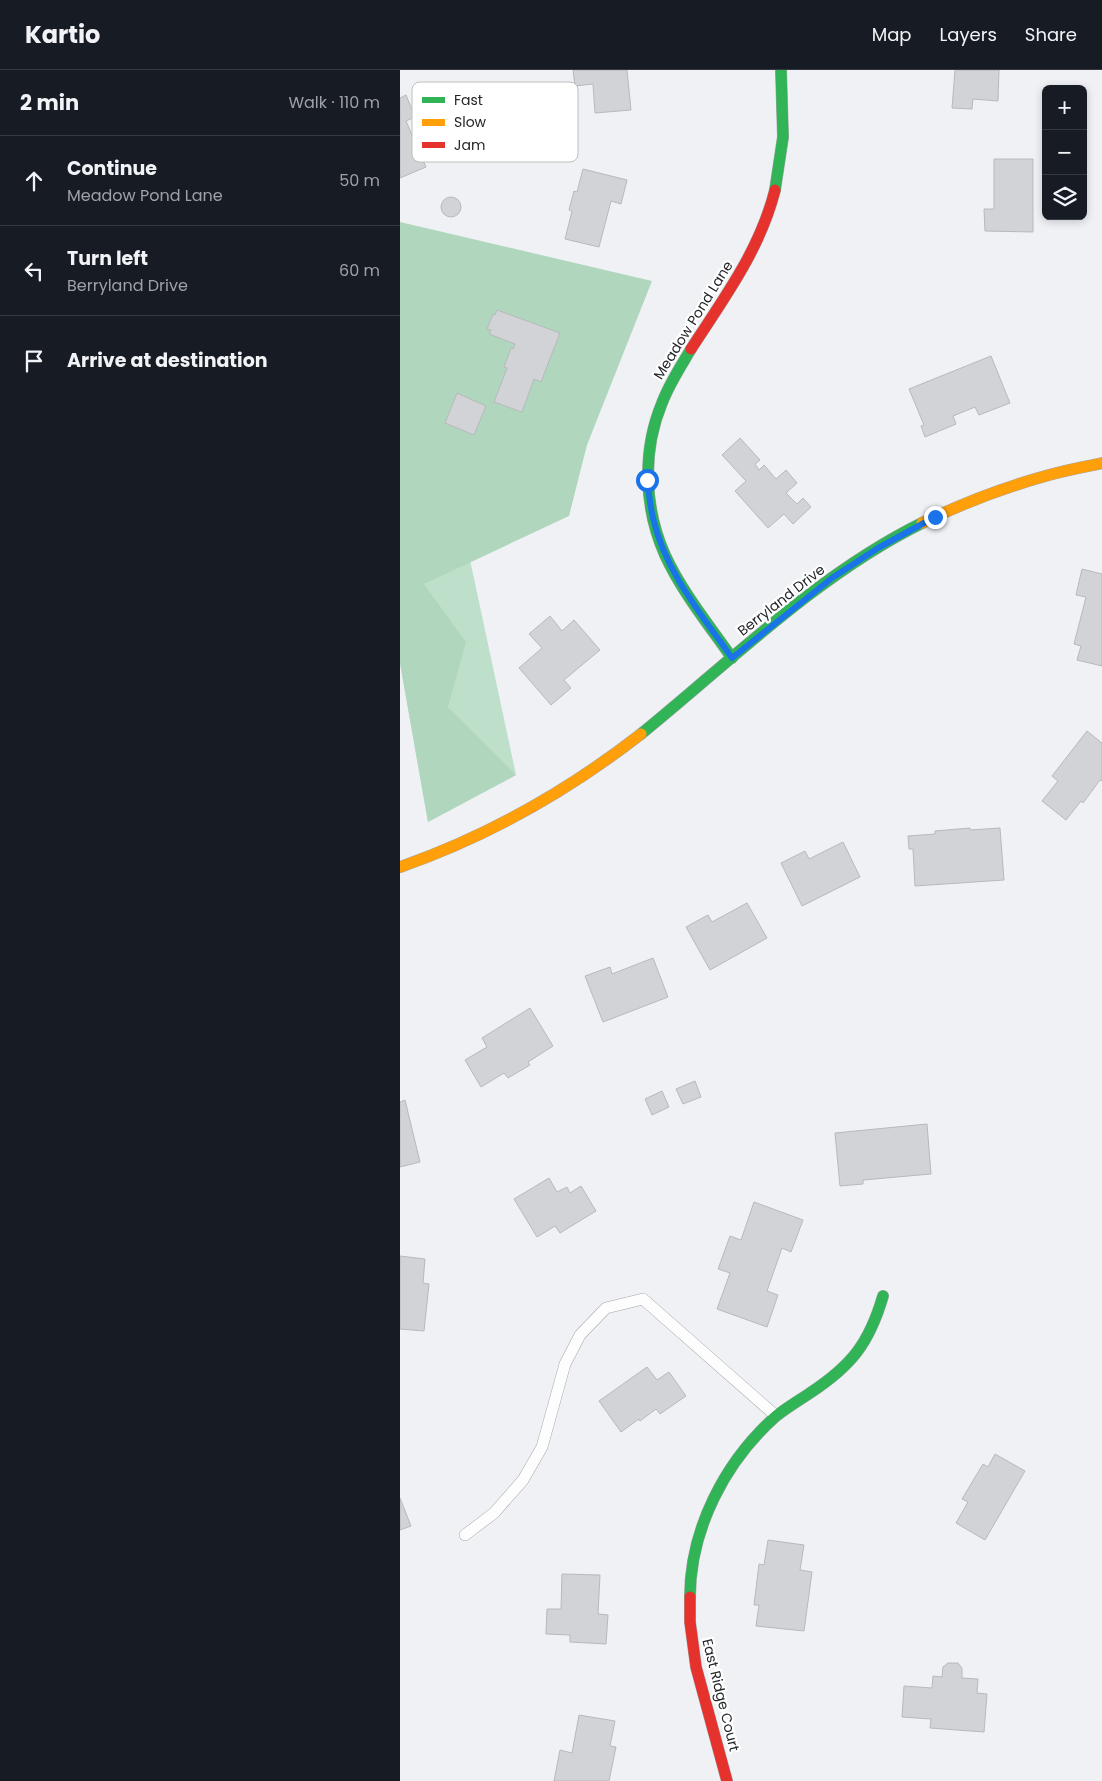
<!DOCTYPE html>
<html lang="en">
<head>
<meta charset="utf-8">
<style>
	body { margin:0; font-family:Poppins,sans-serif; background:#242831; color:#f1f3f6 }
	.controls { position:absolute; right:15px; top:15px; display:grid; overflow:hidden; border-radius:8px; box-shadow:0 2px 8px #0003 }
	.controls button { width:45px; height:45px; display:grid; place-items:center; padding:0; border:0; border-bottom:1px solid #363941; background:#171b24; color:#f1f3f6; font:25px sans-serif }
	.stop { position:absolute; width:15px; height:15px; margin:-11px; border:4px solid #1a73e8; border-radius:50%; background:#fff }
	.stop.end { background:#1a73e8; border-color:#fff; box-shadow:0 1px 5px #0008 }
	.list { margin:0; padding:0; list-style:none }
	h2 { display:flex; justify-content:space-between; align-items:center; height:65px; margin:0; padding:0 20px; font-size:21px }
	h2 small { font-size:16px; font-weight:400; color:#9ea1a6 }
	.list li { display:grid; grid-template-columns:32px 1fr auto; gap:15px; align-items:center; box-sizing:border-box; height:90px; padding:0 20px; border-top:1px solid #363941 }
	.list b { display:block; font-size:19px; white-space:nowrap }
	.list p { margin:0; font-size:16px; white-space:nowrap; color:#9ea1a6 }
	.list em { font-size:16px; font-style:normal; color:#9ea1a6 }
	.icon { flex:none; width:28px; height:28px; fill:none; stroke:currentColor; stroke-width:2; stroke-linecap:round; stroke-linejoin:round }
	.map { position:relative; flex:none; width:702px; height:1711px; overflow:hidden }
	header { display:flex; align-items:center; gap:30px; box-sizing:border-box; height:70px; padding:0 25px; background:#171b24; border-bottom:1px solid #363941 }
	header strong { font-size:24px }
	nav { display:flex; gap:28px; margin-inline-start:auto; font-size:18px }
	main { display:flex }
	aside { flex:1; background:#171b24 }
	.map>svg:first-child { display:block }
</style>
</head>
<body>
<header>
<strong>Kartio</strong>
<nav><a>Map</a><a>Layers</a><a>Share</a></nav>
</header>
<main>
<aside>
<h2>2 min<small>Walk · 110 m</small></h2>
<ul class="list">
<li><svg class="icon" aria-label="ahead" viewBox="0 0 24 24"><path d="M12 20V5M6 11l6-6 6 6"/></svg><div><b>Continue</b><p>Meadow Pond Lane</p></div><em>50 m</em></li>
<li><svg class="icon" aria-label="left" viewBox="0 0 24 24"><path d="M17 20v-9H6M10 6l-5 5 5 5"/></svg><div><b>Turn left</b><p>Berryland Drive</p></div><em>60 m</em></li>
<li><svg class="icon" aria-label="arrive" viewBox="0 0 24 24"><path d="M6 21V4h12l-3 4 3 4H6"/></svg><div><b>Arrive at destination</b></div></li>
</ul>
</aside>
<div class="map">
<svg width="702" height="1711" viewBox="0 0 702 1711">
	<rect width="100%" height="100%" fill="#eff1f5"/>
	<!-- green -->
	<path fill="#bee0ca" d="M0,217L22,265L116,705L28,752L0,593Z"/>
	<!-- forest -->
	<path fill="#b0d7bd" d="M0,152L252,211L187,375L169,446L24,514L66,572L48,637L116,705L28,752L0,593Z"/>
	<!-- building -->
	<g fill="#d1d3d6" stroke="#b7b9bc">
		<path d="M173,0H227L231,40L195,43L193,14L175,16Z"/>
		<path d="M555,0H599L598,31L573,29L572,39L552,38Z"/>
		<path d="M6,25L15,47L6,51L26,97L0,108V28Z"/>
		<path d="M594,89H633V162L585,161L584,139H594Z"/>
		<path d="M183,99L227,110L221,134L211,131L199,177L165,169L172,141L169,140L174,121L177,122Z"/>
		<circle cx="51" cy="137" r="10"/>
		<path d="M97,240L160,263L141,312L134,309L122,342L94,332L107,298L104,297L111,278L113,279L115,274L89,264L91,260L87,259L93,244L95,245Z"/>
		<path d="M591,286L610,333L579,345L575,337L553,346L556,354L525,367L521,356L524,355L509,319Z"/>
		<path d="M57,323L86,336L74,365L45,353Z"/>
		<path d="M340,368L360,390L355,394L359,400L364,395L376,409L386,400L397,413L386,423L397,434L403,428L411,437L393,454L384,444L368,458L335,421L346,411L322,385Z"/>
		<path d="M682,499L702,504V596L677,590L681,576L674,574L686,527L676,525Z"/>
		<path d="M150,546L162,561L174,550L200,580L164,610L171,618L151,635L119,598L142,578L129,564Z"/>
		<path d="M687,661L702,673V711L700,710L683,733L681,731L666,750L642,731L658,711L652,706Z"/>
		<path d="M570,758V760L600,758L604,810L515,816L513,779H509L508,766L535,764V761Z"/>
		<path d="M443,772L460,807L402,836L381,793L405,781L409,789Z"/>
		<path d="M347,833L367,868L310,900L286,857L308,845L312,852Z"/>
		<path d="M253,888L268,927L203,952L185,906L210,897L212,904Z"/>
		<path d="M130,938L153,976L128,992L130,995L108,1008L104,1003L81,1017L65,990L87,977L82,968Z"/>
		<path d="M295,1011L301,1027L283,1034L276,1019Z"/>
		<path d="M262,1021L269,1037L252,1045L245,1029Z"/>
		<path d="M5,1030L20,1092L0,1097V1032Z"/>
		<path d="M527,1054L531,1104L463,1110V1114L440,1116L435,1063Z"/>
		<path d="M149,1108L157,1122L167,1117L170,1123L181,1116L196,1141L160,1163L155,1156L137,1167L114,1129Z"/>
		<path d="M354,1132L403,1150L391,1182L382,1178L367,1221L378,1225L367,1257L317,1239L330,1203L318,1199L330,1166L341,1170Z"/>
		<path d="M0,1186L25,1189L23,1213L29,1214L24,1261L0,1259Z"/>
		<path d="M247,1297L257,1310L269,1302L286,1326L260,1344L256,1339L240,1351L239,1349L221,1362L199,1331Z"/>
		<path d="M595,1384L625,1401L585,1470L556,1453L568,1432L562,1429L583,1394L588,1397Z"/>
		<path d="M0,1428L11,1456L0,1460Z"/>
		<path d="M368,1470L404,1475L400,1500L412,1502L404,1561L356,1556L359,1535H354L359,1494L364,1495Z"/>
		<path d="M162,1504L200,1505L198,1544L208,1545L206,1574L170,1572V1565L146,1564L147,1539H161Z"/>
		<path d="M548,1593H558L562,1598V1608L578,1609L577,1623L587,1624L584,1662L530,1658L531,1649L502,1647L504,1616L532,1618L533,1606L542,1607L543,1597Z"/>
		<path d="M179,1645L215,1651L210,1676L216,1677L209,1711H154L160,1680L172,1683Z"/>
	</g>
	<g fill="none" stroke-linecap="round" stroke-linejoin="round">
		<!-- lane casing -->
		<g stroke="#a5a6a9" stroke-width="12">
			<path id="lane" d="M65,1465L94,1443L123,1410L142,1377L165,1294L180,1265L206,1238L243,1229L376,1346"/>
		</g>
		<!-- fast casing -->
		<g stroke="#a5a6a9" stroke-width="12">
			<g id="fast">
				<path d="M375,120L383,67L381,0"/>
				<path d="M291,279C281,296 269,314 262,333C242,381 244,438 265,485C282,522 309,555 332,588"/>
				<path d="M241,664C331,591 417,505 522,453"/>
				<path d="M290,1527C290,1459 325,1392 375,1347C386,1338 398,1331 410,1323C451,1296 469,1274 483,1226"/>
			</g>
		</g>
		<!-- slow casing -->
		<g stroke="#a5a6a9" stroke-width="12">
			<g id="slow">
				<path d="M522,453C563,433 605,417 649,405C666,400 684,397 702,393"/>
				<path d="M0,797C86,767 169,720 241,664"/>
			</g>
		</g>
		<!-- jam casing -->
		<g stroke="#a5a6a9" stroke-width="12">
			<g id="jam">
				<path d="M291,279C324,228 360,180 375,120"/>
				<path d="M290,1527V1552L296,1597L327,1711"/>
			</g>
		</g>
		<!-- lane -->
		<use href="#lane" stroke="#fdfdfe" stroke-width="11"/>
		<!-- fast -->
		<use href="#fast" stroke="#30b455" stroke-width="11"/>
		<!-- slow -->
		<use href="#slow" stroke="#ff9f0a" stroke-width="11"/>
		<!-- jam -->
		<use href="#jam" stroke="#e5322d" stroke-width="11"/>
	</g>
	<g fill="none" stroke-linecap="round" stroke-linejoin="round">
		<!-- route -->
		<path stroke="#1a73e8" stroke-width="6" d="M247,410C249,422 250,436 253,448C265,501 301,544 332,588L432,508L478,478L535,447"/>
	</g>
	<g text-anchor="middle" stroke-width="4.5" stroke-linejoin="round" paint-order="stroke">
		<!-- street labels -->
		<g font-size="14" fill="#252629" stroke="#fff">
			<text transform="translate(293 250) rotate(-58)" y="5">Meadow Pond Lane</text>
			<text transform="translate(381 530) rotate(-38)" y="5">Berryland Drive</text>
			<text transform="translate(321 1625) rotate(76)" y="5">East Ridge Court</text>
		</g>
	</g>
	<!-- legend -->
	<rect x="12" y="12" width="166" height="80" rx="8" fill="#fff" stroke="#bebebf" stroke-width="1"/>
	<rect x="22" y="27" width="23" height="6" fill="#30b455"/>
	<rect x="22" y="49" width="23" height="7" fill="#ff9f0a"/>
	<rect x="22" y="72" width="23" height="6" fill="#e5322d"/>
	<g font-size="14" fill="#252629">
		<text x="54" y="35">Fast</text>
		<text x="54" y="57">Slow</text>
		<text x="54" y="80">Jam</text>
	</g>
</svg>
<div class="controls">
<button>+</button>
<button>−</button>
<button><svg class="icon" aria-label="layers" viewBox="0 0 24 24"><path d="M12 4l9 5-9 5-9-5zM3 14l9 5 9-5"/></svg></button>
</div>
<div class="stop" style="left:247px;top:410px"></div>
<div class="stop end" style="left:535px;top:447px"></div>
</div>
</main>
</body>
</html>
